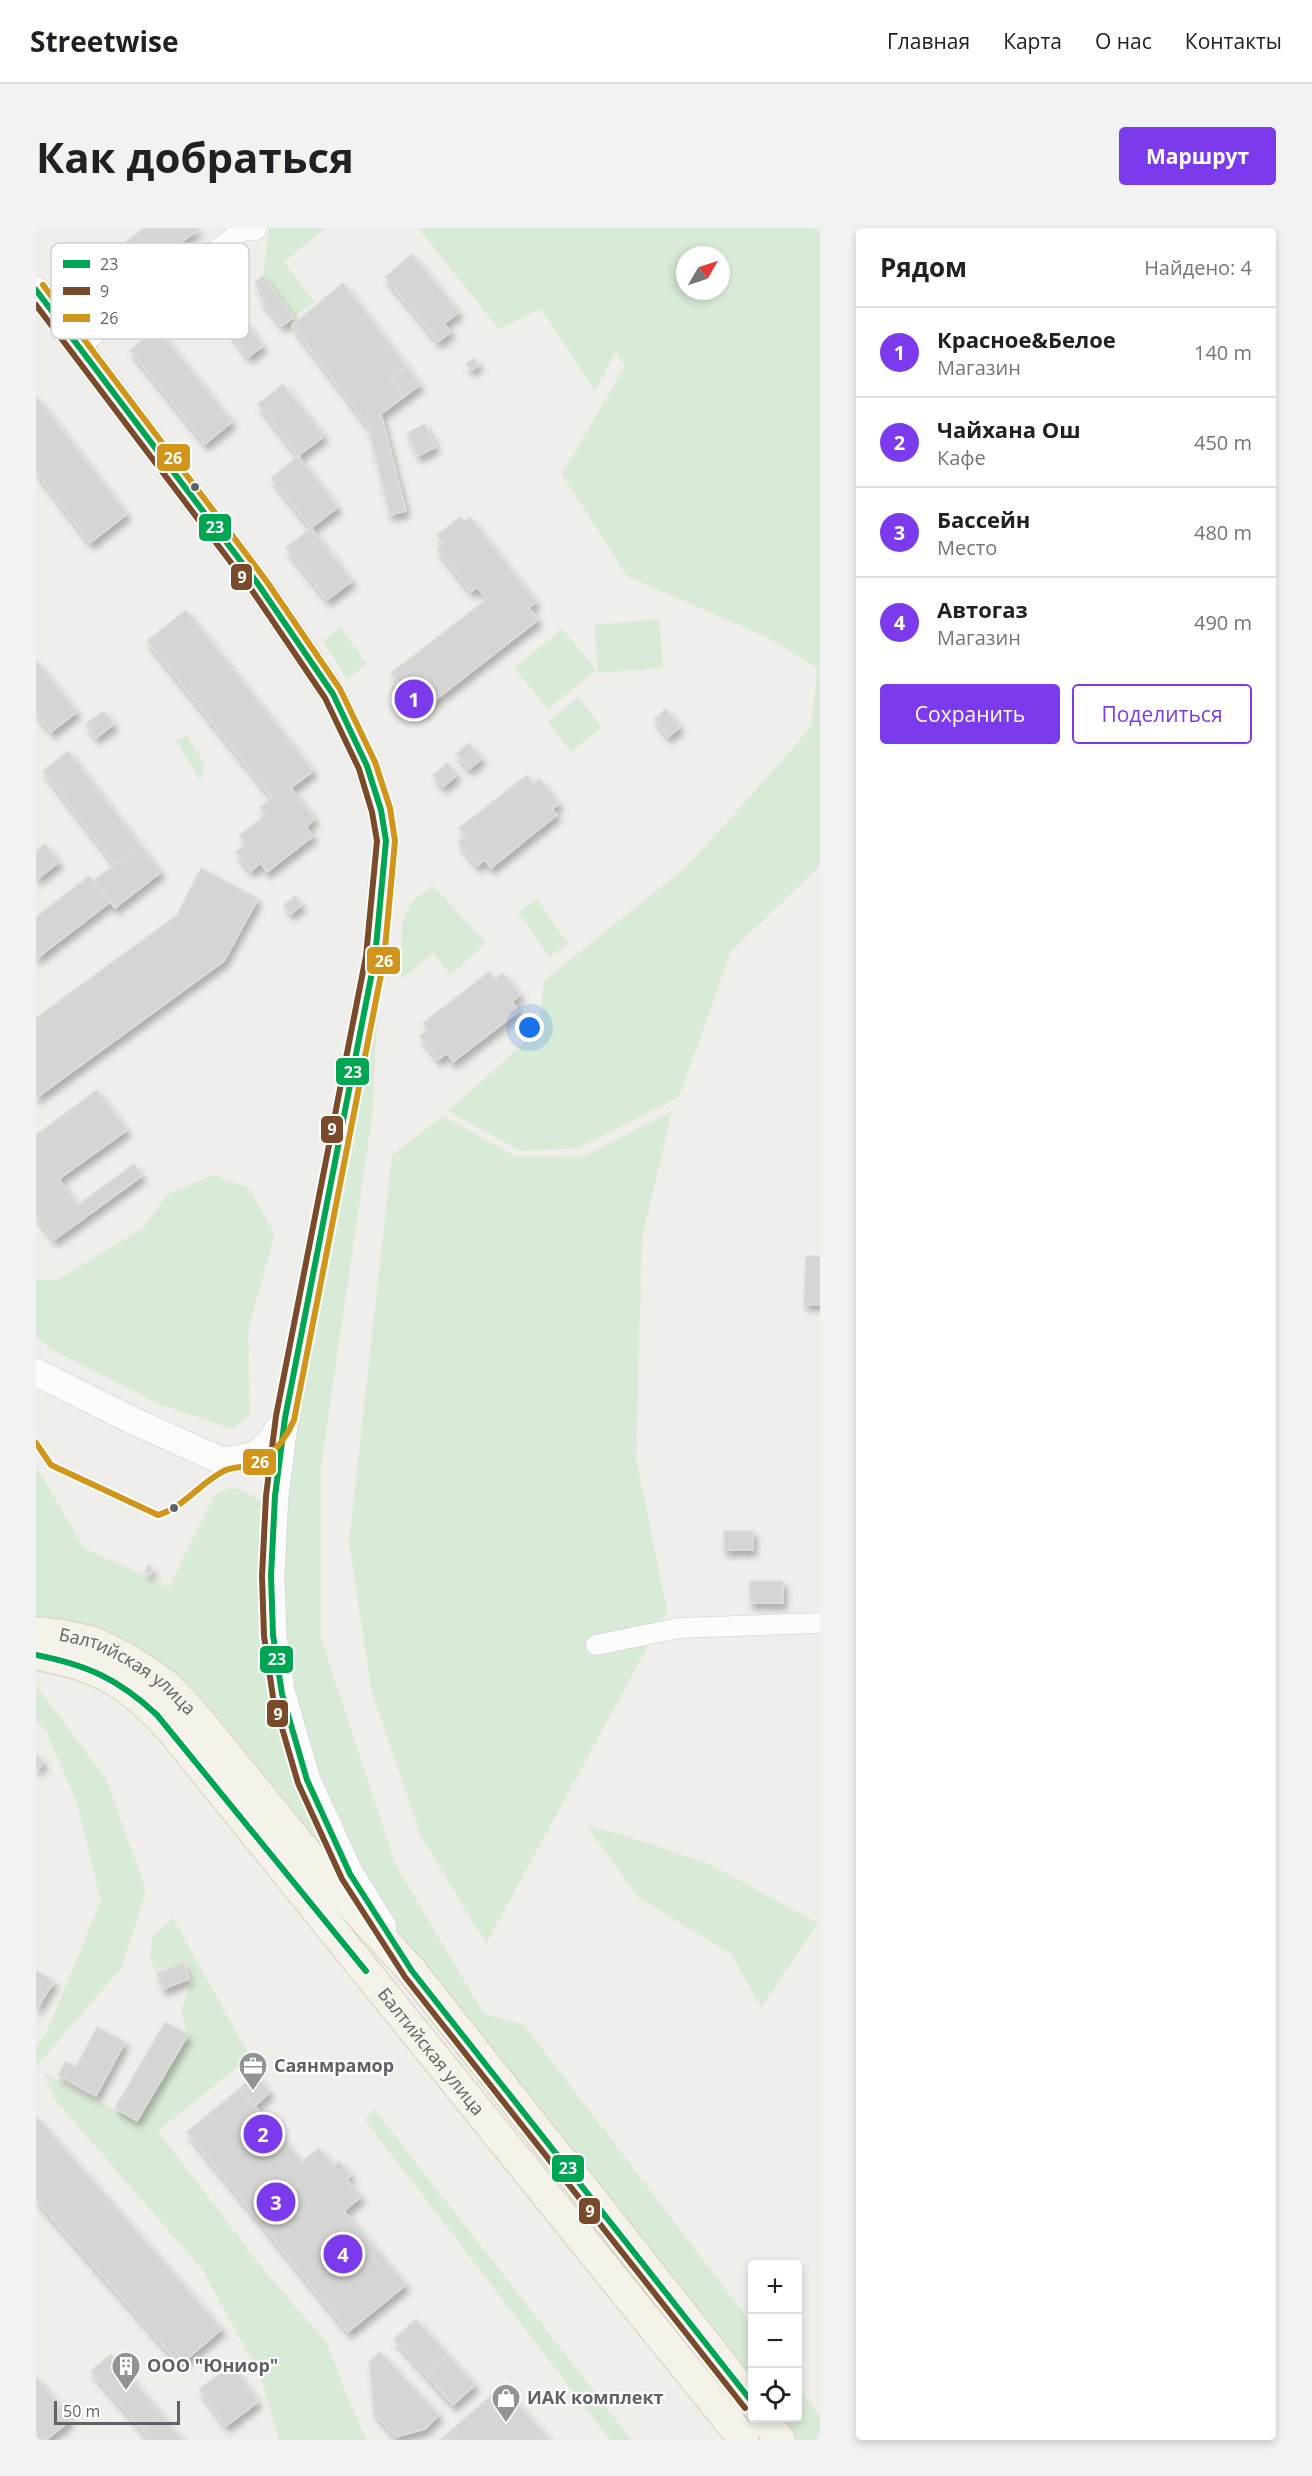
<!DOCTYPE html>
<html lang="ru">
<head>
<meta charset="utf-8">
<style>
	body { margin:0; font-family:"Open Sans",sans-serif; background:#f2f2f2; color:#202124 }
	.controls { position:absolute; right:18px; bottom:18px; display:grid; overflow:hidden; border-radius:6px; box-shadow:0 3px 9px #0003 }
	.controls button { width:54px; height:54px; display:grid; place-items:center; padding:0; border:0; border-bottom:2px solid #e0e0e0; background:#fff; color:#202124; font:30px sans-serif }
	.compass { position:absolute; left:640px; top:18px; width:54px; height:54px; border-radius:50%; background:#fff; box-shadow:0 3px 9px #0003; rotate:51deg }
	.scale { position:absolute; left:18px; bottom:15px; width:126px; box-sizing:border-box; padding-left:6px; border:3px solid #5f6368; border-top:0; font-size:16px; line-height:21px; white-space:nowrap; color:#5f6368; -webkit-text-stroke:4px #fff; paint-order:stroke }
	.you { position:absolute; left:494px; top:800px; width:21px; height:21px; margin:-15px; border:4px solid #fff; border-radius:50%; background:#1a73e8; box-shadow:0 0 0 9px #1a73e833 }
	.badge { display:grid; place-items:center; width:39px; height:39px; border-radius:50%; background:#7c3aed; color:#fff; font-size:20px; font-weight:700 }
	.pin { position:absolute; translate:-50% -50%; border:3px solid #fff; box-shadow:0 2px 6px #0006 }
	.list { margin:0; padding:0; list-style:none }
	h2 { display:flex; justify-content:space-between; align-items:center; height:78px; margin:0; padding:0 24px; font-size:26px }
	h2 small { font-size:20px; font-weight:400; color:#757577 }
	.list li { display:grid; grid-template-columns:39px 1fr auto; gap:18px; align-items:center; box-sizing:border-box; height:90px; padding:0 24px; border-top:2px solid #e0e0e0 }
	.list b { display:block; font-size:22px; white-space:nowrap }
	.list p { margin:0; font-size:20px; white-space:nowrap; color:#757577 }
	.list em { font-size:20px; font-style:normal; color:#757577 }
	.actions { display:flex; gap:12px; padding:18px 24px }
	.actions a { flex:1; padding:14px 0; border:2px solid #7c3aed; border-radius:6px; text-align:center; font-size:21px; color:#7c3aed }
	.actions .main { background:#7c3aed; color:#fff }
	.icon { flex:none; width:33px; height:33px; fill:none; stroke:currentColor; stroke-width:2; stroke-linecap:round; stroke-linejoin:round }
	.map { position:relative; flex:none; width:784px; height:2212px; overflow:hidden; border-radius:6px }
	header { display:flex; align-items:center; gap:36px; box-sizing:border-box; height:84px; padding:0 30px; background:#fff; border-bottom:2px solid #e0e0e0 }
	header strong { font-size:28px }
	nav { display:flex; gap:33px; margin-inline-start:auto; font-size:21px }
	.intro { display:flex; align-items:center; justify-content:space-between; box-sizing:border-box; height:144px; padding:0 36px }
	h1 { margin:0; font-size:42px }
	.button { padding:15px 27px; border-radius:6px; background:#7c3aed; color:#fff; font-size:21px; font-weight:700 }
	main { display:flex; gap:36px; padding:0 36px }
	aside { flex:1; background:#fff; border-radius:6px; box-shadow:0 3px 9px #0003 }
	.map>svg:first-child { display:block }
</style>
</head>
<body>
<header>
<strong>Streetwise</strong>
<nav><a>Главная</a><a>Карта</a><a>О нас</a><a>Контакты</a></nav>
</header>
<div class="intro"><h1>Как добраться</h1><a class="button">Маршрут</a></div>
<main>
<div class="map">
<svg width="784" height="2212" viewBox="0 0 784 2212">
	<defs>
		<filter id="shadow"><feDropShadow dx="3.5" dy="6" stdDeviation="3" flood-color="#0004"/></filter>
	</defs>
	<rect width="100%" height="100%" fill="#efeeea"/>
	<!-- green -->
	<g fill="#d8ebd6" fill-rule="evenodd">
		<path d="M233,0H290L248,34L278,74L258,89L227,48Z"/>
		<path d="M382,0H784V638L695,723L643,869L542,920L485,923L412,883L503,802L508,753L653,637L775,499L781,440L730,409L591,348L526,246L589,138L580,123L559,163L505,81L463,101ZM649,27H685V63H649Z"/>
		<path d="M623,391L627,440L562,445L558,397Z"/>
		<path d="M304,399L331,436L311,451L287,413Z"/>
		<path d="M526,401L560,442L512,481L478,440Z"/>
		<path d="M542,469L566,499L535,524L512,494Z"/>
		<path d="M151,508L169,536L164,552L140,512Z"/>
		<path d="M397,658L450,715L414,747L397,725L365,752L366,694L377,672Z"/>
		<path d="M501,671L532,716L513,729L482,684Z"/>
		<path d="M343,754L336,889L285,1238V1410L359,1636L448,1786L488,1797L716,2096V2155L390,1752L322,1651L277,1558L244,1419L250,1222Z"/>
		<path d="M636,883L606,1010L600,1229L631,1383L450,1716L385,1608L336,1465L313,1314L356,927L407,888L479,928L547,929Z"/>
		<path d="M177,947L212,959L239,1006L212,1102L214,1186L197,1201L121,1175L15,1121L0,1109V1052H21L107,1000L132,966Z"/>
		<path d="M0,1238L48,1320L133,1359L178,1268C198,1252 209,1264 228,1275L263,1565L298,1644L237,1571L245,1567C170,1476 128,1402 0,1388Z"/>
		<path d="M0,1457L70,1551L110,1662L86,1739L0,1839V1817L9,1808L65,1673L41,1575L11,1505L0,1492Z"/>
		<path d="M550,1597L603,1612L675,1637L782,1695L725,1779L696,1727L602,1669Z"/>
		<path d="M137,1690L214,1829L122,1903L229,2044L291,2115L309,2164L331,2212H243L225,2149L166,2041L19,1872L8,1845L101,1893L151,1807L145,1782L156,1753L148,1734L120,1743L114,1731L116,1709Z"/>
		<path d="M338,1881L596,2212H574L329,1892Z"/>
		<path d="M762,2158L784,2189V2212H758L742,2190H762Z"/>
	</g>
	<!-- building -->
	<g fill="#d6d5d3" stroke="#deddd9" stroke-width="1.5" filter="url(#shadow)">
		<path d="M108,0H164L100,49L80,22Z"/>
		<path d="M376,26L423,84L408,96L415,104L402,114L349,49Z"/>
		<path d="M227,48L258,89L246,98L225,71L229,68L219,54Z"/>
		<path d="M307,55L371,139L355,151L369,168L345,186L370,283L354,287L332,198L256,97Z"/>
		<path d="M208,92L227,118L212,129L193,103Z"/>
		<path d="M121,100L196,194L169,216L94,122Z"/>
		<path d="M438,130L443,137L435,142L430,136Z"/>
		<path d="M371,139L384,157L369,168L355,151Z"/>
		<path d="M247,156L288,208L262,228L222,176Z"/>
		<path d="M0,168L91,286L54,315L0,244Z"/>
		<path d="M389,196L400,219L382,228L371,205Z"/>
		<path d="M262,228L302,279L275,300L235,250Z"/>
		<path d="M424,289L428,294L434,289L500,374L493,380L502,392L384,484L378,476L372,481L355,460L362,454L355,445L451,371L441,359L435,364L401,321L407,315L401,307Z"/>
		<path d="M275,300L316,353L291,372L250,320Z"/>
		<path d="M150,382L277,543L255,560L279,591L270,599L277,608L231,644L225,635L215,643L200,624L210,616L203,608L229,587L224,580L236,570L111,413Z"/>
		<path d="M0,432L41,484L15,504L0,485Z"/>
		<path d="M630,481L644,499L632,509L618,491Z"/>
		<path d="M68,483L78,496L60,510L50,496Z"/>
		<path d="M433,515L446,531L433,541L420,526Z"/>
		<path d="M32,523L104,617L79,637L7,543Z"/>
		<path d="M411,535L421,547L407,559L397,547Z"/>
		<path d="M491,547L497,555L504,551L523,576L516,581L521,587L455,640L449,632L441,638L422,614L430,608L423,600Z"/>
		<path d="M9,616L23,634L0,652V623Z"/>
		<path d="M104,617L125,644L79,680L57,653Z"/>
		<path d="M165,640L222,671L188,733L0,870V790L141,687Z"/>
		<path d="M53,648L74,674L0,731V689Z"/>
		<path d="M259,668L266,677L255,686L248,677Z"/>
		<path d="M453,744L459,751L467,745L484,767L476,774L483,783L417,834L411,825L402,832L384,808L392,802L387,795Z"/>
		<path d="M61,862L91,902L23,951L42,977L98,936L106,948L18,1012L0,988V907Z"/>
		<path d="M770,1028H784V1077L768,1076Z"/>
		<rect x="688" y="1303" width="29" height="19"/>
		<path d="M112,1337L117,1340L114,1346L109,1344Z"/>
		<rect x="714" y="1353" width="33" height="22"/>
		<path d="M0,1525L8,1535L0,1542Z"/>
		<path d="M147,1735L153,1751L127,1761L121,1745Z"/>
		<path d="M0,1742L18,1754L0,1782Z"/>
		<path d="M129,1794L152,1807L101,1893L79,1880Z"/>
		<path d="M61,1799L89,1814L60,1868L22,1847L29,1834L40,1839Z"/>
		<path d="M219,1847L234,1864L219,1878L204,1860Z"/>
		<path d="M204,1860L266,1934L283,1920L298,1938L303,1933L315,1947L311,1951L325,1969L308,1983L370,2057L312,2104L151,1904Z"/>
		<path d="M0,1888L186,2101L144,2137L0,1972Z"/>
		<path d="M380,2091L412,2127L390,2147L358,2111Z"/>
		<path d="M344,2124L403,2187L389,2201L360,2209L338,2185L333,2134Z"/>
		<path d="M75,2126L125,2186L106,2202L55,2143Z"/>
		<path d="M412,2127L439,2157L417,2177L390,2147Z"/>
		<path d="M196,2137L222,2174L190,2198L163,2161Z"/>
		<path d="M0,2148L35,2192L10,2212H0Z"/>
		<path d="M466,2158L514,2212H404Z"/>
		<path d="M125,2186L147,2212H114L106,2202Z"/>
	</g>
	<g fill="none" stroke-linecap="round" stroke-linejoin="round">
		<!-- street casing -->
		<g stroke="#cbcccc" stroke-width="21">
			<g id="street">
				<path d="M44,118L99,74L120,68L205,3L220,2V0"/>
				<path d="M560,1417L643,1400L784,1395"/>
			</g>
		</g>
		<!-- secondary casing -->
		<g stroke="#cacacb" stroke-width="28">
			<g id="secondary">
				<path d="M0,62L222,356L297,466L331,538L345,582L350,613L339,729L249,1190L239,1268L235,1348L237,1407L246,1466L271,1552L314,1646L347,1699"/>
				<path d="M0,1144L89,1189L186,1233L217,1228L233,1215L247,1194"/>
			</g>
		</g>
		<!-- primary casing -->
		<g stroke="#d7ceb8" stroke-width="32">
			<g id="primary">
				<path id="s1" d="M0,1404L26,1407L58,1414L92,1431L129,1456L158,1486L298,1658L376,1743L716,2174"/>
				<path id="s2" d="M0,1427C63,1437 94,1456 136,1503L708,2212"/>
				<path d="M728,2190L744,2212"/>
			</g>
		</g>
		<!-- street -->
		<use href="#street" stroke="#fdfcfc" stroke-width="20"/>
		<!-- secondary -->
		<use href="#secondary" stroke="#fdfcfc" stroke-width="27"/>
		<!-- primary -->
		<use href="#primary" stroke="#f4f2e9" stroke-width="30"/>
		<!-- bus-1 casing -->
		<g stroke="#fff" stroke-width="10">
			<g id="bus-1">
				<path d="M0,62L222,356L297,466L331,538L345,582L350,613L339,729L249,1190L239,1268L235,1348L237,1407L246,1466L271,1552L314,1646L376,1743L716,2174"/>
				<path d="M0,1427C51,1437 83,1451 121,1487L330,1743"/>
			</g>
		</g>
		<!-- bus-2 casing -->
		<g stroke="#fff" stroke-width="10">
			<path id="bus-2" d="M0,77L215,361L289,470L323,541L336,584L341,613L330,728L240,1188L230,1268L226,1348L228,1408L237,1469L262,1555L306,1651L369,1749L709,2180"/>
		</g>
		<!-- bus-3 casing -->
		<g stroke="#fff" stroke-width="10">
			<path id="bus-3" d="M0,1215L15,1237L122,1287C147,1280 165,1254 188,1243C202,1236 215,1243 231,1229C243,1219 252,1206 258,1192L348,731L359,613L354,580L339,534L304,461L229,351L7,57"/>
		</g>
		<!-- bus-1 -->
		<use href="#bus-1" stroke="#00a651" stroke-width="6"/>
		<!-- bus-2 -->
		<use href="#bus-2" stroke="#7a4b2a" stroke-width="6"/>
		<!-- bus-3 -->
		<use href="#bus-3" stroke="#d1951a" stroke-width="6"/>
	</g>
	<!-- icons -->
	<defs>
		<g id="office-pin" transform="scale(1.5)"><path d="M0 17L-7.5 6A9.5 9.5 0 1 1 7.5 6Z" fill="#919496" stroke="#fff"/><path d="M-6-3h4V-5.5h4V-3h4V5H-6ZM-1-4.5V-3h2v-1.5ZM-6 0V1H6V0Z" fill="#fff"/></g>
		<g id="building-pin" transform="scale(1.5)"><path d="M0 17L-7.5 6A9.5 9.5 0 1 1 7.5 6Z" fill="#919496" stroke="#fff"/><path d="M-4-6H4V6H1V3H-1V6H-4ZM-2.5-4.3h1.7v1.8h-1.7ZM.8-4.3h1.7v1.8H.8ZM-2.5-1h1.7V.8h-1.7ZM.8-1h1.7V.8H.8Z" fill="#fff"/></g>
		<g id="shop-pin" transform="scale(1.5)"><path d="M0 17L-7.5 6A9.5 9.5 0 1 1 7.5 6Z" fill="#919496" stroke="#fff"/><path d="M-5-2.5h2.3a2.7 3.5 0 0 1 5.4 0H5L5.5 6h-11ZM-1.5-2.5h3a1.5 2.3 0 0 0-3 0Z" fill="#fff"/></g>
	</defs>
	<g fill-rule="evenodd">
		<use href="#office-pin" x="217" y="1838"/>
		<use href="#building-pin" x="90" y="2138"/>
		<use href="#shop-pin" x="470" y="2170"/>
	</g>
	<!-- markers -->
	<g fill="#5f6368" stroke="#fff" stroke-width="2">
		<circle cx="159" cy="259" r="5"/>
		<circle cx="138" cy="1280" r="5"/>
	</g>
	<g text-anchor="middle" stroke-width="4.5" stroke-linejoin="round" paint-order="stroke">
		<!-- street labels -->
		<g font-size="18" fill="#5f6368" stroke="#fff">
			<text dy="6" stroke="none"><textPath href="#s1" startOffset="102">Балтийская улица</textPath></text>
			<text dy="6" stroke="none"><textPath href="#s2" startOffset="572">Балтийская улица</textPath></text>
		</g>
		<!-- poi labels -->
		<g font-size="18" font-weight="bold" fill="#5f6368" stroke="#fff" text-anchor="start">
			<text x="238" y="1844">Саянмрамор</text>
			<text x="111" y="2144">ООО "Юниор"</text>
			<text x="491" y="2176">ИАК комплект</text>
		</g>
	</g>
	<!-- legend -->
	<rect x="15" y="15" width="198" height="96" rx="9" fill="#fff" stroke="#cfd0d2" stroke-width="1.5"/>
	<rect x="27" y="32" width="27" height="8" fill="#00a651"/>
	<rect x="27" y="59" width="27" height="8" fill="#7a4b2a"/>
	<rect x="27" y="86" width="27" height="8" fill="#d1951a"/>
	<g font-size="16" fill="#5f6368">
		<text x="64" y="42">23</text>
		<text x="64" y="69">9</text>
		<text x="64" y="96">26</text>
	</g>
	<g stroke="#fff" stroke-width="2">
		<rect x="120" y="215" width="35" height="29" rx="6" fill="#d1951a"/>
		<rect x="162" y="285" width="34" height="29" rx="6" fill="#00a651"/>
		<rect x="194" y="335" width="23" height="28" rx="6" fill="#7a4b2a"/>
		<rect x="330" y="718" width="35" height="29" rx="6" fill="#d1951a"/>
		<rect x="299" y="829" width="35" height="29" rx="6" fill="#00a651"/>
		<rect x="284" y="887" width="24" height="29" rx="6" fill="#7a4b2a"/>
		<rect x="206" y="1220" width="35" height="28" rx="6" fill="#d1951a"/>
		<rect x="223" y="1417" width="35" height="29" rx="6" fill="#00a651"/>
		<rect x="230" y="1471" width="23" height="29" rx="6" fill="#7a4b2a"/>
		<rect x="515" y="1926" width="34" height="29" rx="6" fill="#00a651"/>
		<rect x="542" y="1969" width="23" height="28" rx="6" fill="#7a4b2a"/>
	</g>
	<g font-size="16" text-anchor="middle" font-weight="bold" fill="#fff">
		<text x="137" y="236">26</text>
		<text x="179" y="305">23</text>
		<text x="206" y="355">9</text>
		<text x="348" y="739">26</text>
		<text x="317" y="850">23</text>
		<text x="296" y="907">9</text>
		<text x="224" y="1240">26</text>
		<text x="241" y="1437">23</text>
		<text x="242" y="1492">9</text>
		<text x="532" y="1946">23</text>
		<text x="554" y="1989">9</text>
	</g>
</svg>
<div class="controls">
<button>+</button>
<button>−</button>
<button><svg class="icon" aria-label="locate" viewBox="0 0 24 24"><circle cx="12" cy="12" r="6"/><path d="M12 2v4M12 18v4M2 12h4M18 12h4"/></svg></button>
</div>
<svg class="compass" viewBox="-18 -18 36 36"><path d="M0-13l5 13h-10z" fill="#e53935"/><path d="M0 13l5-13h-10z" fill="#757577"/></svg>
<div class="scale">50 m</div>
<div class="you"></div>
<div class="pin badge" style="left:378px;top:471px">1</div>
<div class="pin badge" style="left:227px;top:1906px">2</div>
<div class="pin badge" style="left:240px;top:1974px">3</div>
<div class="pin badge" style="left:307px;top:2026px">4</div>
</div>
<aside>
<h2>Рядом<small>Найдено: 4</small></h2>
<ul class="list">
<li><span class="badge">1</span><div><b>Красное&amp;Белое</b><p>Магазин</p></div><em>140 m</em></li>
<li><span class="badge">2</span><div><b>Чайхана Ош</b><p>Кафе</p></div><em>450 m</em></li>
<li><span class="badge">3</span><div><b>Бассейн</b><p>Место</p></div><em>480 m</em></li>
<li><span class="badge">4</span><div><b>Автогаз</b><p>Магазин</p></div><em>490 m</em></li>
</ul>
<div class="actions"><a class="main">Сохранить</a><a>Поделиться</a></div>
</aside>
</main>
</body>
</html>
